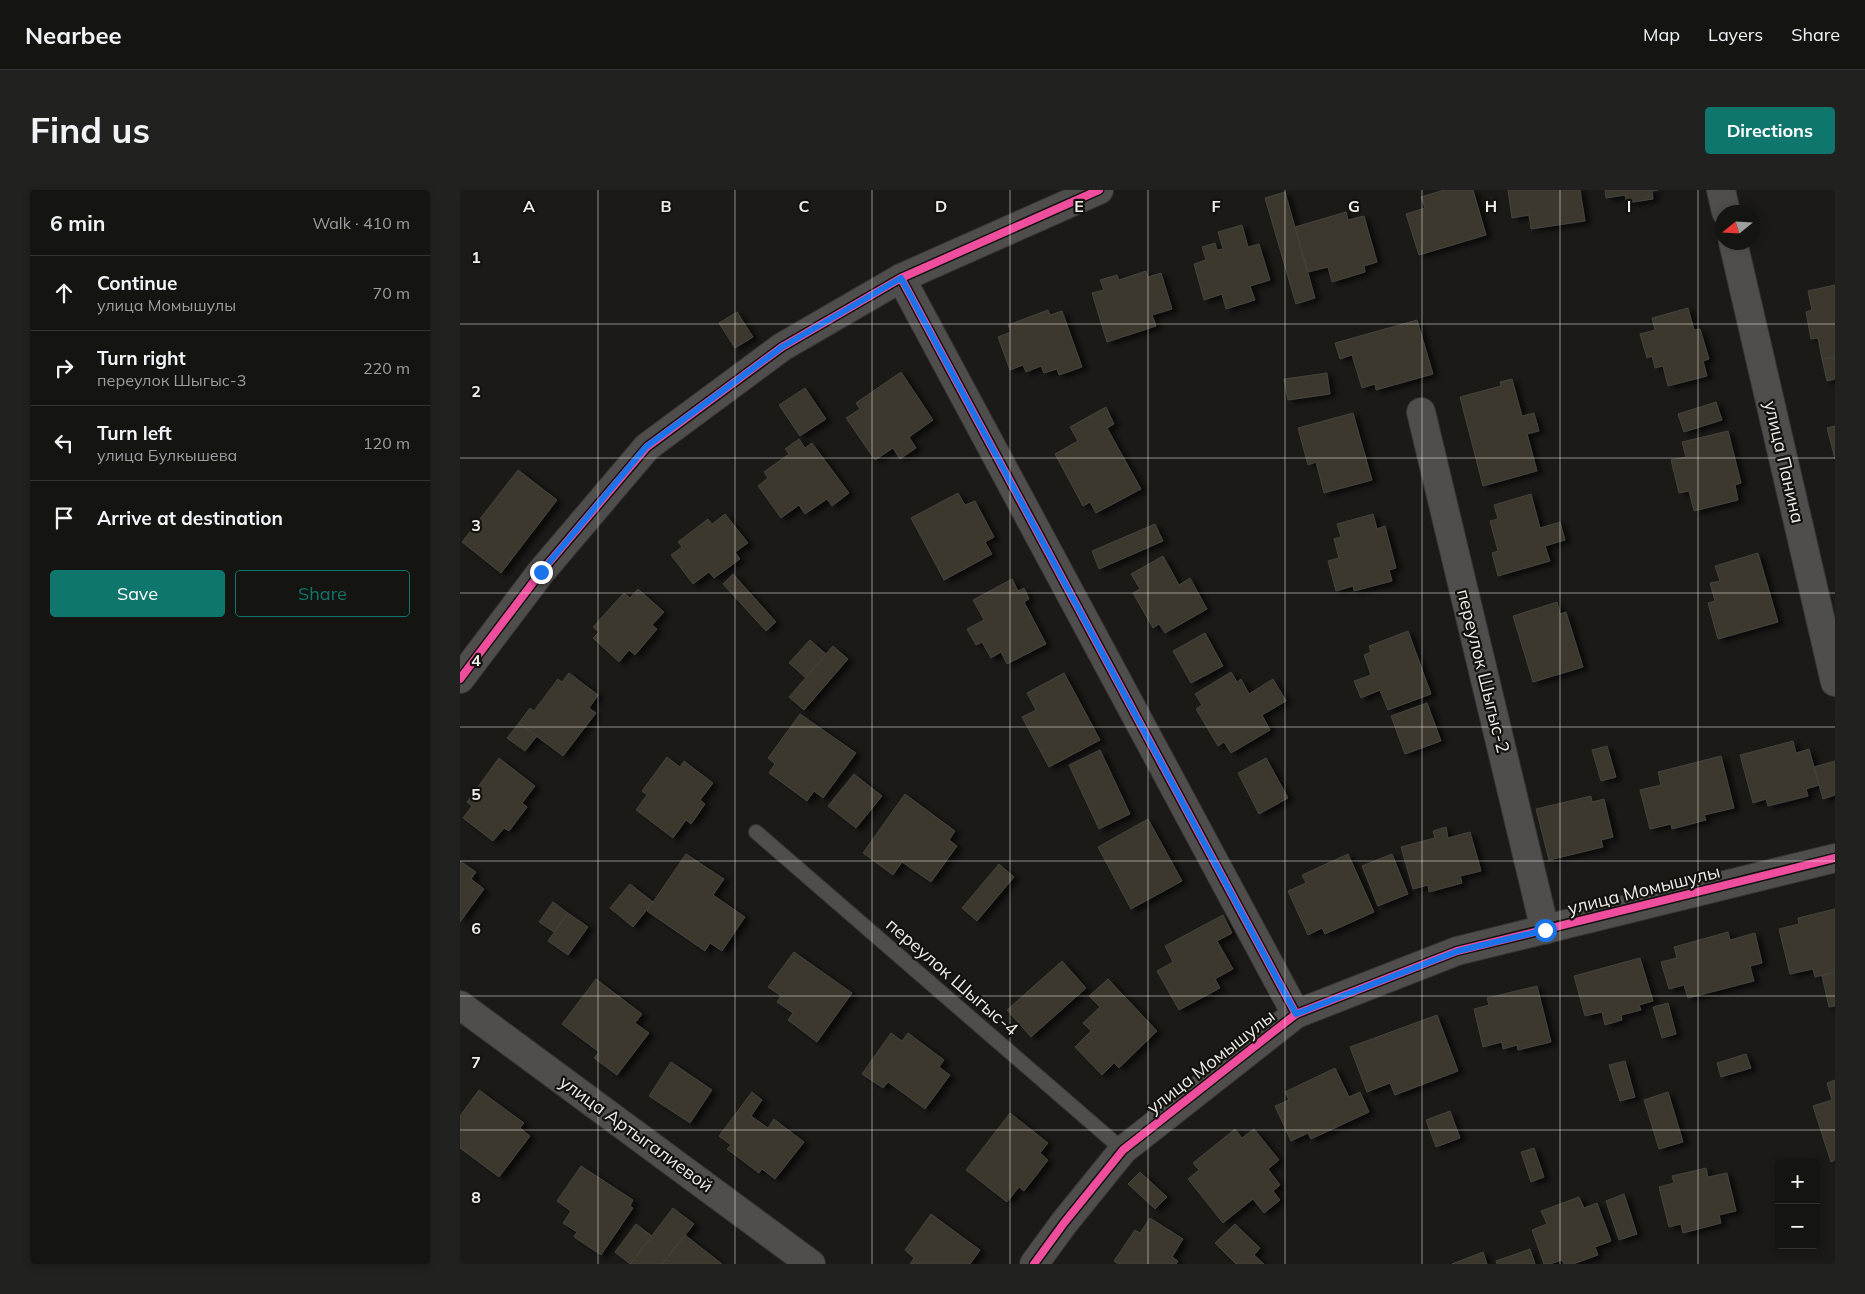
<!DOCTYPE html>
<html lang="en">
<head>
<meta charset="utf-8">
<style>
	body { margin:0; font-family:Mulish,sans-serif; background:#21211f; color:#f1f3f6 }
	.controls { position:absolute; right:15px; bottom:15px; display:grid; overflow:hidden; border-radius:5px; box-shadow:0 2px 8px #0003 }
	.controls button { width:45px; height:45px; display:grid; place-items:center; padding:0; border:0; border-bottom:1px solid #333331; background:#141411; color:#f1f3f6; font:25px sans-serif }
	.compass { position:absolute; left:1255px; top:15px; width:45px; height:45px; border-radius:50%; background:#141411; box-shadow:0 2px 8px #0003; rotate:252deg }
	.stop { position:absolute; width:15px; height:15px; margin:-11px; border:4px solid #1a73e8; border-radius:50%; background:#fff }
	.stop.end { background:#1a73e8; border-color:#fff; box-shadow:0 1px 5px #0008 }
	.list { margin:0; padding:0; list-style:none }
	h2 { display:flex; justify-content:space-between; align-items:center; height:65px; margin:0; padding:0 20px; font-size:21px }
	h2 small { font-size:16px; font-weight:400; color:#9d9e9f }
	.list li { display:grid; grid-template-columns:32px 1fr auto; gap:15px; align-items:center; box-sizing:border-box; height:75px; padding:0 20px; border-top:1px solid #333331 }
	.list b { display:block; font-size:19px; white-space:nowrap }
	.list p { margin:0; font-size:16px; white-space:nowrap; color:#9d9e9f }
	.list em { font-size:16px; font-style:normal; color:#9d9e9f }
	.actions { display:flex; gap:10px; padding:15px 20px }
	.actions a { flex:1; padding:11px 0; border:1px solid #0f766e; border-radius:5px; text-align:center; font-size:18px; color:#0f766e }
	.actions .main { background:#0f766e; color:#fff }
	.icon { flex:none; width:28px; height:28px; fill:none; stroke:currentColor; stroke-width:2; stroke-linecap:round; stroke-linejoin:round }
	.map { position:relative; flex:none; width:1375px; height:1074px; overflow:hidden; border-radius:5px }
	header { display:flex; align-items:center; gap:30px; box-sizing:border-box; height:70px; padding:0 25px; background:#141411; border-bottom:1px solid #333331 }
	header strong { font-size:24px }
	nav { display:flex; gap:28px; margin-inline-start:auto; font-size:18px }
	.intro { display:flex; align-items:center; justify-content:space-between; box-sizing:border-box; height:120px; padding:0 30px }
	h1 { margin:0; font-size:35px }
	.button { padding:12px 22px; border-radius:5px; background:#0f766e; color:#fff; font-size:18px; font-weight:700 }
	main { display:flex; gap:30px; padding:0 30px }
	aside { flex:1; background:#141411; border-radius:5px; box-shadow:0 2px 8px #0003 }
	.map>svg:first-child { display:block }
</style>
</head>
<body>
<header>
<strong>Nearbee</strong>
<nav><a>Map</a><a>Layers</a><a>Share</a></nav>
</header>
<div class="intro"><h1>Find us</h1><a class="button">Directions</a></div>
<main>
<aside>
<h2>6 min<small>Walk · 410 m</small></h2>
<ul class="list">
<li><svg class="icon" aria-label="ahead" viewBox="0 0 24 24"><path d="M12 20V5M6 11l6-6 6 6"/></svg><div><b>Continue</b><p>улица Момышулы</p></div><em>70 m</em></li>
<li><svg class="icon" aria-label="right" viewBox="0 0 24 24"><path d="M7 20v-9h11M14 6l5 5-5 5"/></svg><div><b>Turn right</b><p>переулок Шыгыс-3</p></div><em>220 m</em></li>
<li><svg class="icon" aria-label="left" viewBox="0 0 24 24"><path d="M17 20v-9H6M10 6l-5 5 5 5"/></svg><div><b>Turn left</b><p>улица Булкышева</p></div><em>120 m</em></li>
<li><svg class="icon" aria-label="arrive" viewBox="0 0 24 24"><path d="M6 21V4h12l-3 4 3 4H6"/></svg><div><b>Arrive at destination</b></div></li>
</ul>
<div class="actions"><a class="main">Save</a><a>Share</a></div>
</aside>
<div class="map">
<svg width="1375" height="1074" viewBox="0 0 1375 1074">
	<defs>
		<filter id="shadow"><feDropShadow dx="5.5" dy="3" stdDeviation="2.5" flood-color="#0009"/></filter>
	</defs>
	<rect width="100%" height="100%" fill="#1b1a17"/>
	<!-- building -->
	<g fill="#3c392d" stroke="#444341" filter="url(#shadow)">
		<path d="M984,0H1013L1026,45L959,65L946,24L965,18L961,7Z"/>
		<path d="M1048,0H1120L1125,31L1071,39L1069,25L1052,28Z"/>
		<path d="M1145,0H1198L1192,1L1193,9L1167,13L1165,5L1146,8Z"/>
		<path d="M825,2L855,108L836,114L805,8Z"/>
		<path d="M886,22L888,30L904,26L917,72L904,76L905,82L872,92L868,77L848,82L835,37Z"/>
		<path d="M782,35L788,57L799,54L810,90L790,96L795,110L766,119L762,104L744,110L734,74L746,70L742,57L755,53L757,60L763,59L758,42Z"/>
		<path d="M686,81L688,87L701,83L712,119L692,125L696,136L647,152L632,103L644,100L640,90L657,85L659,90Z"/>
		<path d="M1375,95V167L1362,169L1358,148L1351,149L1346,122L1352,120L1348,101Z"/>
		<path d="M1228,118L1234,140L1240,139L1249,169L1243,171L1247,186L1208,196L1203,176L1195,178L1192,166L1187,168L1180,144L1195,140L1192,128Z"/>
		<path d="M588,120L590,125L602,121L622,177L599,185L597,179L584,183L581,176L566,182L563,175L550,180L538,147L551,142L548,135Z"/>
		<path d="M277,122L293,147L275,158L259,133Z"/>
		<path d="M957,130L973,184L916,200L915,194L902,198L892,165L880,169L875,153Z"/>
		<path d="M1375,167V189L1367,191L1362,169Z"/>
		<path d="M441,182L473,230L449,247L456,258L440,269L433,258L415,270L386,228L400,219L396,213Z"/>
		<path d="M867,183L870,204L828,210L824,189Z"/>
		<path d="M1052,189L1062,226L1074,223L1079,241L1067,244L1077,281L1023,296L1000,207L1041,196L1040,192Z"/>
		<path d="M345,198L366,229L340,246L319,215Z"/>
		<path d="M1256,212L1262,230L1224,242L1218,224Z"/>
		<path d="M646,217L654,234L647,238L681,299L636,323L630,312L623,316L595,264L618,251L610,237Z"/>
		<path d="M893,223L912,290L864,303L856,272L848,275L838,238Z"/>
		<path d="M1375,236V269L1367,238Z"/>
		<path d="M1268,241L1281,293L1275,295L1278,310L1234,321L1229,301L1219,303L1211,270L1226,267L1222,252Z"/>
		<path d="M339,249L345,258L352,253L389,303L372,316L367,309L345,324L339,315L321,328L298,296L308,288L304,282L329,264L325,259Z"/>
		<path d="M58,280L97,310L41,383L2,352Z"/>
		<path d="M498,303L505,315L515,311L534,347L525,352L532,364L484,390L451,328Z"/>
		<path d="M1071,304L1080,338L1100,332L1105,350L1085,356L1090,371L1038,386L1032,363L1038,361L1030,331L1038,329L1034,315Z"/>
		<path d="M265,324L288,353L275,362L280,369L254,388L249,382L233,394L211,365L222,357L218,352L248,329L252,334Z"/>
		<path d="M913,324L917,339L925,336L936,378L929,380L932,391L894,401L893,396L876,401L868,371L879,368L874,349L881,347L877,334Z"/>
		<path d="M695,334L703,351L639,379L632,361Z"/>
		<path d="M1298,363L1318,432L1258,449L1248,413L1255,411L1250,393L1260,391L1255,376Z"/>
		<path d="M703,366L719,395L730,388L747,419L705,443L699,434L693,438L673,403L680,399L671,384Z"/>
		<path d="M273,384L316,432L306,441L263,394Z"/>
		<path d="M552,389L558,401L564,398L569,409L564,412L586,454L547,474L541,462L531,468L522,452L516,455L507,439L524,430L513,410Z"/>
		<path d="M178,399L204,422L192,435L197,439L175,465L169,460L159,472L133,448L139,442L133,437L164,403L170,408Z"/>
		<path d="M1097,412L1100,424L1106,422L1123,477L1073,492L1053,426Z"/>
		<path d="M948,441L971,504L928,520L920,500L901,508L894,491L911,485L904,465L911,462L909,456Z"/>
		<path d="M745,443L763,476L731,493L713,461Z"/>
		<path d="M350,450L366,464L346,488L329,473Z"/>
		<path d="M373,456L388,469L344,520L329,507Z"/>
		<path d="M771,482L777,492L781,489L789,504L813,489L826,511L802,525L810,540L771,563L764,552L758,556L736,519L742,515L735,504Z"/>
		<path d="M109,483L138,505L129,518L136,523L103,566L59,533L70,518L74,521L98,489L102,492Z"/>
		<path d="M604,483L640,550L589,577L562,527L576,520L567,503Z"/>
		<path d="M967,513L981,551L945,564L931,526Z"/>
		<path d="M340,524L396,563L363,608L354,601L347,611L309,583L315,574L308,568Z"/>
		<path d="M59,533L77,546L65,561L47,548Z"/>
		<path d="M1333,551L1336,563L1349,559L1359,595L1346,599L1348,606L1308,616L1306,609L1293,613L1280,565Z"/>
		<path d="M1147,556L1156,587L1141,591L1132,560Z"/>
		<path d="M640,560L670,624L639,639L609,575Z"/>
		<path d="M1261,566L1274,618L1244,625L1246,630L1212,639L1211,634L1190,639L1180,600L1201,595L1198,582Z"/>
		<path d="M207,567L220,577L224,571L253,593L240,610L245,614L231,634L226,630L213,648L176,620L187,605L182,601Z"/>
		<path d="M39,568L75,596L62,613L67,617L49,641L44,638L33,651L3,628L12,616L7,612Z"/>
		<path d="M806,568L828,608L799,624L778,583Z"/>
		<path d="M1375,571V605L1363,609L1354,577Z"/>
		<path d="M394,584L422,606L396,638L368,616Z"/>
		<path d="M445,604L495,641L489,650L497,656L471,692L442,672L433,685L403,663Z"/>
		<path d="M1131,606L1132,612L1144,609L1153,647L1141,650L1143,657L1089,670L1076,619Z"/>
		<path d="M688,629L722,691L671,719L638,657Z"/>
		<path d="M986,637L988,648L1010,642L1021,681L1000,686L1002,693L969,702L968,695L953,699L941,657L975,648L973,641Z"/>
		<path d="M226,664L264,689L253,705L285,727L262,761L250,753L245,761L187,721Z"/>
		<path d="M888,664L914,722L865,744L862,738L848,745L828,701L846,693L842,685Z"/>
		<path d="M932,664L948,704L918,716L902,676Z"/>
		<path d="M0,671L16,682L11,689L24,699L0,732Z"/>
		<path d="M539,674L554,687L517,731L502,718Z"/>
		<path d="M170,694L193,712L173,737L150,718Z"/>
		<path d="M93,712L108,723L94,742L79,732Z"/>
		<path d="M1375,719V782L1355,787L1353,779L1330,784L1319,739L1339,734L1338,728Z"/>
		<path d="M108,723L128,737L108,765L88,751Z"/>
		<path d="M763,725L772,743L757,751L773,779L755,789L760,798L719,820L697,781L713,772L705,756Z"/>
		<path d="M1268,742L1270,750L1295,743L1302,773L1290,776L1294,791L1228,808L1224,795L1209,799L1201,772L1217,768L1214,757Z"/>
		<path d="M334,762L392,803L357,852L328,830L333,823L317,812L321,806L308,797Z"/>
		<path d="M1180,768L1193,811L1179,815L1181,820L1161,825L1162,830L1145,835L1142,822L1125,826L1114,786Z"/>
		<path d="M602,771L626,798L571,847L547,820Z"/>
		<path d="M1375,782V816L1369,817L1362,786Z"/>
		<path d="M136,789L182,824L175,833L189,843L157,885L134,868L139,862L102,834Z"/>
		<path d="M648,789L697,841L659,878L654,873L642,885L615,857L631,841L623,833L640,817L629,806Z"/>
		<path d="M1077,796L1091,852L1058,860L1057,855L1043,859L1042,852L1023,857L1014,819L1029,815L1027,808Z"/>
		<path d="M1208,813L1216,844L1202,848L1193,817Z"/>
		<path d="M977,825L998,881L935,905L930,893L907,902L890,857Z"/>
		<path d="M431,843L442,851L448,843L484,870L479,877L490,885L465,919L428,892L423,898L402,884Z"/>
		<path d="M1286,864L1291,878L1261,887L1257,873Z"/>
		<path d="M1165,871L1175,907L1160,911L1149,875Z"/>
		<path d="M211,872L252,900L230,933L189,906Z"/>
		<path d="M875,878L889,907L900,902L909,922L851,949L848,943L831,951L815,916L829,910L825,902Z"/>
		<path d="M1375,890V970L1371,972L1353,916L1372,910L1367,893Z"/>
		<path d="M19,900L64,933L60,938L70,946L39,987L0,958V926Z"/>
		<path d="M292,902L302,910L291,926L308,938L314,929L344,952L315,989L302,979L299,983L267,959L271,955L259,946Z"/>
		<path d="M1208,902L1223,952L1199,959L1184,910Z"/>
		<path d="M990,921L1000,948L976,957L966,930Z"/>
		<path d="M550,923L588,953L580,963L588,970L564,1001L559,997L547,1012L506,980Z"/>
		<path d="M775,939L782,948L794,939L819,970L808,979L820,995L813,1001L820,1010L804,1023L793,1009L763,1033L728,989L739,980L733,973Z"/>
		<path d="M1074,958L1084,987L1071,992L1061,962Z"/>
		<path d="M121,976L173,1010L170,1016L173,1018L141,1065L114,1047L117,1042L103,1033L111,1021L97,1011Z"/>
		<path d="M1246,978L1248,987L1267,983L1276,1021L1259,1025L1261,1033L1223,1043L1221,1034L1209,1037L1199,997L1214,993L1212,986Z"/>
		<path d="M680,982L707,1007L695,1019L668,994Z"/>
		<path d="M1164,1004L1177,1044L1159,1050L1146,1011Z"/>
		<path d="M1119,1007L1124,1018L1137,1013L1151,1051L1135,1057L1138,1065L1113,1074H1104L1102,1070L1090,1074H1084L1072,1040L1087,1034L1081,1021Z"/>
		<path d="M213,1018L234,1034L202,1074H170Z"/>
		<path d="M471,1024L520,1060L510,1074H450L454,1068L445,1060Z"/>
		<path d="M690,1028L723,1049L712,1067L718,1071L716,1074H658L654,1071L675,1040L680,1043Z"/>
		<path d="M176,1034L192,1046L170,1074L155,1062Z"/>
		<path d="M775,1034L800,1058L794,1065L804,1074H776L755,1053Z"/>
		<path d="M225,1045L262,1074H202Z"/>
		<path d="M1070,1059L1075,1074H1037L1036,1071Z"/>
		<path d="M1023,1062L1027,1074H992Z"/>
	</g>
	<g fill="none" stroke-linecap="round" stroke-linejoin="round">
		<!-- service casing -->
		<g stroke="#373635" stroke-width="16">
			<path id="service" d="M296,642L663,960"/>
		</g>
		<!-- minor casing -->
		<g stroke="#373635" stroke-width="30">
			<g id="minor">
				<path d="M1261,0L1266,22"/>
				<path d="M1273,52L1375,492"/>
				<path d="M441,88L836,824"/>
				<path d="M961,222L1085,740"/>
				<path d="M0,489L81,382L187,257L322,157L441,88L639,0"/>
				<path d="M0,815L351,1074"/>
				<path d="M574,1074L604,1033L663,960L836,824L997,761L1375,668"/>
			</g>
		</g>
		<!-- service -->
		<use href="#service" stroke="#4f4e4c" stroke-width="14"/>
		<!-- minor -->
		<use href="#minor" stroke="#4f4e4c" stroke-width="28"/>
		<!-- cycleway casing -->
		<g stroke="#13120d" stroke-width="11">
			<g id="cycleway">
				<path d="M441,88L836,824"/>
				<path d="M0,489L81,382L187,257L322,157L441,88L639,0"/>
				<path d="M574,1074L604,1033L663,960L836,824L997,761L1375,668"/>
			</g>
		</g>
		<!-- cycleway -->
		<use href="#cycleway" stroke="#ef4d9e" stroke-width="8"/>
	</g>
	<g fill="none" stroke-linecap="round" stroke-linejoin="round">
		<!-- route -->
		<path stroke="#1a73e8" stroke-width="6" d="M81,382L186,257L322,157L441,88L836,824L998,761L1085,740"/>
	</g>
	<!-- grid -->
	<path fill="none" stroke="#edede9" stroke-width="1" stroke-opacity="0.55" d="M138,0V1074M275,0V1074M412,0V1074M550,0V1074M688,0V1074M825,0V1074M962,0V1074M1100,0V1074M1238,0V1074M0,134H1375M0,268H1375M0,403H1375M0,537H1375M0,671H1375M0,806H1375M0,940H1375"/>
	<g text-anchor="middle" stroke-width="4.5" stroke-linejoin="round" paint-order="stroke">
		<!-- street labels -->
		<g font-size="18" fill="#edede9" stroke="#13120d">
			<text transform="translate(1324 272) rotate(77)" y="6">улица Панина</text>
			<text transform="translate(1023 481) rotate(76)" y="6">переулок Шыгыс-2</text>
			<text transform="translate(1184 700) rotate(-14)" y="6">улица Момышулы</text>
			<text transform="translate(492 787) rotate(41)" y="6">переулок Шыгыс-4</text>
			<text transform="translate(751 872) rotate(-38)" y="6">улица Момышулы</text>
			<text transform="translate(176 944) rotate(36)" y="6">улица Артыгалиевой</text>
		</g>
	</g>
	<g font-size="16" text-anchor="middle" font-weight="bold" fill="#edede9" stroke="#13120d" stroke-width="4.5" stroke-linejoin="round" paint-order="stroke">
		<text x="69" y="22">A</text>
		<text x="206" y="22">B</text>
		<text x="344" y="22">C</text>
		<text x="481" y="22">D</text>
		<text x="619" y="22">E</text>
		<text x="756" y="22">F</text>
		<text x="894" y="22">G</text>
		<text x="1031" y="22">H</text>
		<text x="1169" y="22">I</text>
		<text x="16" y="73">1</text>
		<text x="16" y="207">2</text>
		<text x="16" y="341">3</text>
		<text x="16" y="476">4</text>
		<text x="16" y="610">5</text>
		<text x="16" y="744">6</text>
		<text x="16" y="878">7</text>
		<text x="16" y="1013">8</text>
	</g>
</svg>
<div class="controls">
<button>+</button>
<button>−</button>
</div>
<svg class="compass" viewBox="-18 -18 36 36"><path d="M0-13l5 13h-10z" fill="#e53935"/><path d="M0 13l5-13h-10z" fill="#9d9e9f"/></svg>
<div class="stop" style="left:1085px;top:740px"></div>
<div class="stop end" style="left:81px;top:382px"></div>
</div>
</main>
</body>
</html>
